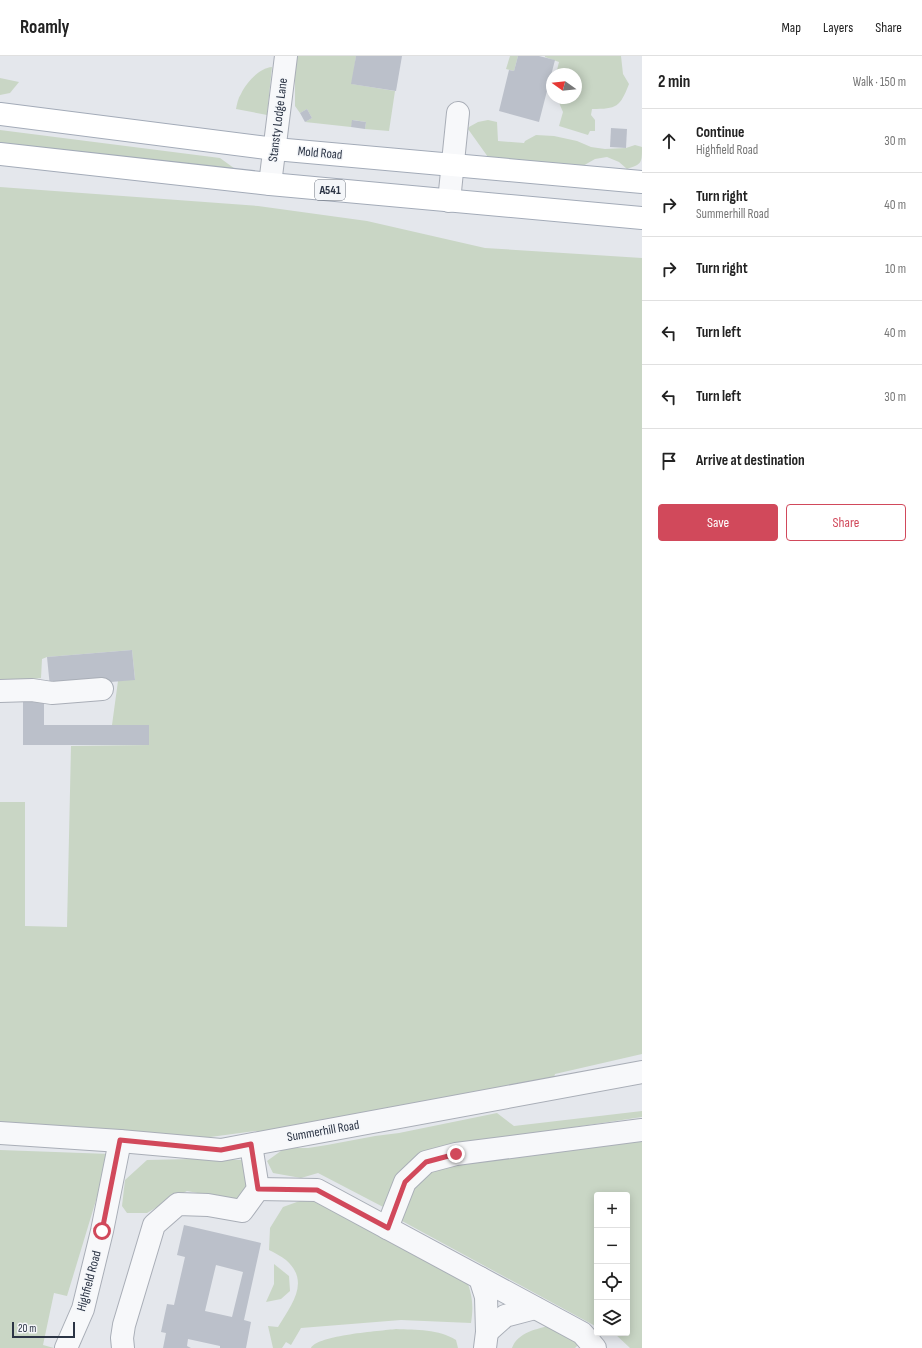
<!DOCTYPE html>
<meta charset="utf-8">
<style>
:root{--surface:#fff;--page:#f6f6f6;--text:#222;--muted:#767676;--line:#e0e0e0;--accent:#d1495b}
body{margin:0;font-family:"Sofia Sans Condensed",sans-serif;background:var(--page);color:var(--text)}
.controls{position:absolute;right:12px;bottom:12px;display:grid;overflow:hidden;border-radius:4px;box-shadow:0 2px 10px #0003}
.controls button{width:36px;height:36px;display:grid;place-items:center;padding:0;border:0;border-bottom:1px solid var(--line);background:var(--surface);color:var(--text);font:20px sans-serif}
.compass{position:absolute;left:546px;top:12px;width:36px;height:36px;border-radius:50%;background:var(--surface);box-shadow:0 2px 10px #0003;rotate:285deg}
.scale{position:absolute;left:12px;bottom:10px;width:63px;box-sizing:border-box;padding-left:4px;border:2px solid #2b3445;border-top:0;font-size:11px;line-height:14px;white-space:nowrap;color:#2b3445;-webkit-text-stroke:3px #f4f6f9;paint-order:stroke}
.stop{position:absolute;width:12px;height:12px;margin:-9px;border:3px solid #d1495b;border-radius:50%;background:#fff}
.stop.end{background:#d1495b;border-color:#fff;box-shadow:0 1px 4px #0008}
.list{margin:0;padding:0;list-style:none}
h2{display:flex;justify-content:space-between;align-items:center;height:52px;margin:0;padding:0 16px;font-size:17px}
h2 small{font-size:13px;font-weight:400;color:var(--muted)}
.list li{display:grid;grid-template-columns:26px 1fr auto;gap:12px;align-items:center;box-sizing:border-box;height:64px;padding:0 16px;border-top:1px solid var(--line)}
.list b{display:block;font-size:15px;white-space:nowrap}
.list p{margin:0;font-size:13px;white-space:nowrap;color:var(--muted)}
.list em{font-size:13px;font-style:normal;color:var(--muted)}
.actions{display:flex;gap:8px;padding:12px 16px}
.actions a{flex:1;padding:9px 0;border:1px solid var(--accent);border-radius:4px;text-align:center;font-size:14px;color:var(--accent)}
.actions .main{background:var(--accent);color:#fff}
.icon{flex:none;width:22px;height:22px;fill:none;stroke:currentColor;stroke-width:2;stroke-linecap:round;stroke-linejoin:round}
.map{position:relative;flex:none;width:642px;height:1292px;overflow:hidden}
header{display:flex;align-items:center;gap:24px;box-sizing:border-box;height:56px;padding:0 20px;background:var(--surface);border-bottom:1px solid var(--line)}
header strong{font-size:19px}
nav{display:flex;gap:22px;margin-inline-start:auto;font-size:14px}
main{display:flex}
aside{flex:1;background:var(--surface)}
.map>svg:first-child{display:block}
.green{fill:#c9d6c5}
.building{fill:#bbc0ca;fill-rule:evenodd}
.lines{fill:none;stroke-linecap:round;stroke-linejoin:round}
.minor-casing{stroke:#a9aeb7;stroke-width:24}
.major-casing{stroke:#a3abb8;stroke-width:24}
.minor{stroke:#f7f8fa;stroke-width:22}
.major{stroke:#fff;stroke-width:22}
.route{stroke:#d1495b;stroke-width:5}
.labels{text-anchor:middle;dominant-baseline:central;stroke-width:3;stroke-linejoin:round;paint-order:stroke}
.shield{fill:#f4f6f9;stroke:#676e7b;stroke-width:1}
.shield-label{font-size:12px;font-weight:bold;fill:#2b3445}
.street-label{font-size:13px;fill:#2b3445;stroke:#f4f6f9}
</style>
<header>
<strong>Roamly</strong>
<nav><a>Map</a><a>Layers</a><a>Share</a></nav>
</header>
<main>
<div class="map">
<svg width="642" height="1292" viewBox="0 0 642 1292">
<rect width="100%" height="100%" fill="#e4e7ec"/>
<g class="green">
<polygon points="297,0 356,0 352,28 395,35 389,75 365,73 366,66 353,64 351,71 305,66 312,62 307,53 300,57 295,50 295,8"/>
<polygon points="510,0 518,0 514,15 506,13"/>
<path d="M 545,0 L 621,0 L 623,18 L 629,28 C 620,51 617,53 592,53 L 591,59 L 595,64 L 595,75 L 590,75 L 588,79 L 559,70 L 563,56 L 557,42 L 576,42 L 576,18 L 556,18 L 559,6 L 545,1 Z"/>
<path d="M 272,11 L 267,59 L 236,53 C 237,48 238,42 241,38 C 246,27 259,12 272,11 Z"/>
<polygon points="0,22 19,26 10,37 0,39"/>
<path d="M 488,64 L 497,66 L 498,85 L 524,87 L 525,85 L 536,79 L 554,80 L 577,85 L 591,91 L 605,93 L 626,92 L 635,89 L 642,91 C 642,107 642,108 627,113 L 619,106 L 607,101 L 595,103 L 581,111 L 494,105 L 488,101 L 468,73 L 469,71 L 478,66 Z"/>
<polygon points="0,74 220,102 242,118 0,90"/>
<polygon points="0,131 258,150 367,165 485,192 642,202 642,998 555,1018 549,1040 308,1087 255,1075 188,1084 0,1072 0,746 25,746 25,870 67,871 71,690 149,689 149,669 112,669 118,625 135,623 132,594 47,601 42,603 41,622 0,627"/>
<polygon points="642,1055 642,1061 455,1089 387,1153 318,1117 301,1122 273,1117 267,1105 285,1092 308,1092 327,1089 375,1080 399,1077 497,1057 514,1070"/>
<polygon points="642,1081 642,1292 630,1292 614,1277 627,1277 627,1139 597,1139 597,1271 402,1165 406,1145 416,1126 430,1111"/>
<polygon points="0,1094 110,1098 67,1240 54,1237 43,1289 54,1292 0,1292"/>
<polygon points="192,1103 242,1104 247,1132 238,1150 219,1141 187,1135 167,1145 147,1157 127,1157 122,1150 125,1124 147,1104"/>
<path d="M 308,1142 L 335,1152 L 465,1220 C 472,1237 474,1249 471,1267 L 401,1264 L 301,1272 L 291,1289 L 286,1286 L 282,1292 L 273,1292 L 268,1270 L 278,1271 C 291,1249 311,1226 286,1204 C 281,1200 275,1197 269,1194 L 270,1172 L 283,1151 Z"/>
<polygon points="274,1208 289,1220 290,1235 281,1243 266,1246 274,1228"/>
<path d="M 552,1269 L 581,1286 L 575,1292 L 512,1292 C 518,1276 537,1273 552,1269 Z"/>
<path d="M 396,1273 C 416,1274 439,1273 456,1284 L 458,1292 L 311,1292 C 318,1279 380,1275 396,1273 Z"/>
</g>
<g class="building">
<polygon points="356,0 402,0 396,35 351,28"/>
<polygon points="518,0 539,0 555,4 539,66 499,55 509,14 514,15"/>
<polygon points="307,53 312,62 305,66 300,57"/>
<polygon points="352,64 366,66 365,73 351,71"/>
<polygon points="611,72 627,73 626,92 610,91"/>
<polygon points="132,594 135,624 50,631 47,601"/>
<polygon points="23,642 44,642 44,669 149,669 149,689 23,689"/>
<path d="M 184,1169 L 261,1187 L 244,1264 L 251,1266 L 246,1292 L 220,1292 L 220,1290 L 188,1283 L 187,1290 L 191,1292 L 163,1292 L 166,1277 L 161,1276 L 167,1248 L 174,1249 L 185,1201 L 177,1199 ZM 216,1209 L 243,1216 L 232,1261 L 205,1255 Z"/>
</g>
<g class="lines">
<g class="minor-casing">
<g id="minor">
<polyline points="270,128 286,0"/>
<polyline points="449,145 458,57"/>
<polyline points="0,635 32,634 52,637 102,633"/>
<polyline points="0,1077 120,1085 221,1094 642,1016"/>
<polyline points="258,1133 317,1134 582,1277 595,1292"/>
<polyline points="387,1172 405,1126 426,1106 456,1098 642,1074"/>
<polyline points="480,1222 486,1241 487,1276 485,1292"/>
<polyline points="487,1276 505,1260 535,1252"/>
<polyline points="66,1292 83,1253 102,1175 120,1085"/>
<polyline points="123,1292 122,1282 124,1269 154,1169 178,1148 208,1149 242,1155 258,1133 251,1089"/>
</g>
</g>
<g class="major-casing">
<g id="major">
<polyline points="0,58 275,93 642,126"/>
<polyline points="0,98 270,128 642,162"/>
</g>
</g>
<use href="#minor" class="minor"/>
<use href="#major" class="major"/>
</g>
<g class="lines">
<polyline class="route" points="102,1175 120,1084 221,1094 251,1088 258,1133 317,1134 388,1172 405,1126 426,1106 456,1098"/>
</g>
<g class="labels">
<rect class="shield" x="315" y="124" width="30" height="20" rx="3"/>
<g class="shield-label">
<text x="330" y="134">A541</text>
</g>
<g class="street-label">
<text transform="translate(278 64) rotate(-83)">Stansty Lodge Lane</text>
<text transform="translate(320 97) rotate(5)">Mold Road</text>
<text transform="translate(323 1075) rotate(-10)">Summerhill Road</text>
<text transform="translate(89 1225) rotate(-75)">Highfield Road</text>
</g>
</g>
</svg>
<div class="controls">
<button>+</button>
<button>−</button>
<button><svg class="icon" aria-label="locate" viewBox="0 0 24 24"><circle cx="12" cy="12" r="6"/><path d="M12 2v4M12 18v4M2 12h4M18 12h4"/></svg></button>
<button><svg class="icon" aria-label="layers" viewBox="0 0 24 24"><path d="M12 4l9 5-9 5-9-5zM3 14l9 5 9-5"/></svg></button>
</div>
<svg class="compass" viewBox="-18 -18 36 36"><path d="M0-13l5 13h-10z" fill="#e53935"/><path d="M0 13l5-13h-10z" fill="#767676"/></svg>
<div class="scale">20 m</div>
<div class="stop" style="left:102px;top:1175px"></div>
<div class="stop end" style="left:456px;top:1098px"></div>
</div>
<aside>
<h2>2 min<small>Walk · 150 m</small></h2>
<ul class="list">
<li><svg class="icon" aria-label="ahead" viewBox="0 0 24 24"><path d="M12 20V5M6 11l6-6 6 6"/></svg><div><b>Continue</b><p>Highfield Road</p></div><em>30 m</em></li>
<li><svg class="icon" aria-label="right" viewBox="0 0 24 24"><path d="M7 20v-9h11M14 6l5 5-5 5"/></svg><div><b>Turn right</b><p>Summerhill Road</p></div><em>40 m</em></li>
<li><svg class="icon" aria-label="right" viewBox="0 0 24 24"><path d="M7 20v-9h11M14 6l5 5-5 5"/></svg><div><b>Turn right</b></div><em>10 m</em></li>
<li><svg class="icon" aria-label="left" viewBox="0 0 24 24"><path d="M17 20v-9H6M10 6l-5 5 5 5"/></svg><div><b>Turn left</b></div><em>40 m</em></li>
<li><svg class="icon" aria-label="left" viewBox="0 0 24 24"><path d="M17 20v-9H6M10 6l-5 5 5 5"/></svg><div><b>Turn left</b></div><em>30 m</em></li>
<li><svg class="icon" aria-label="arrive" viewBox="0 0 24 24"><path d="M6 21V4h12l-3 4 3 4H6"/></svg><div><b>Arrive at destination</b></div></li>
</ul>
<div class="actions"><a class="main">Save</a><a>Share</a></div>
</aside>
</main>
